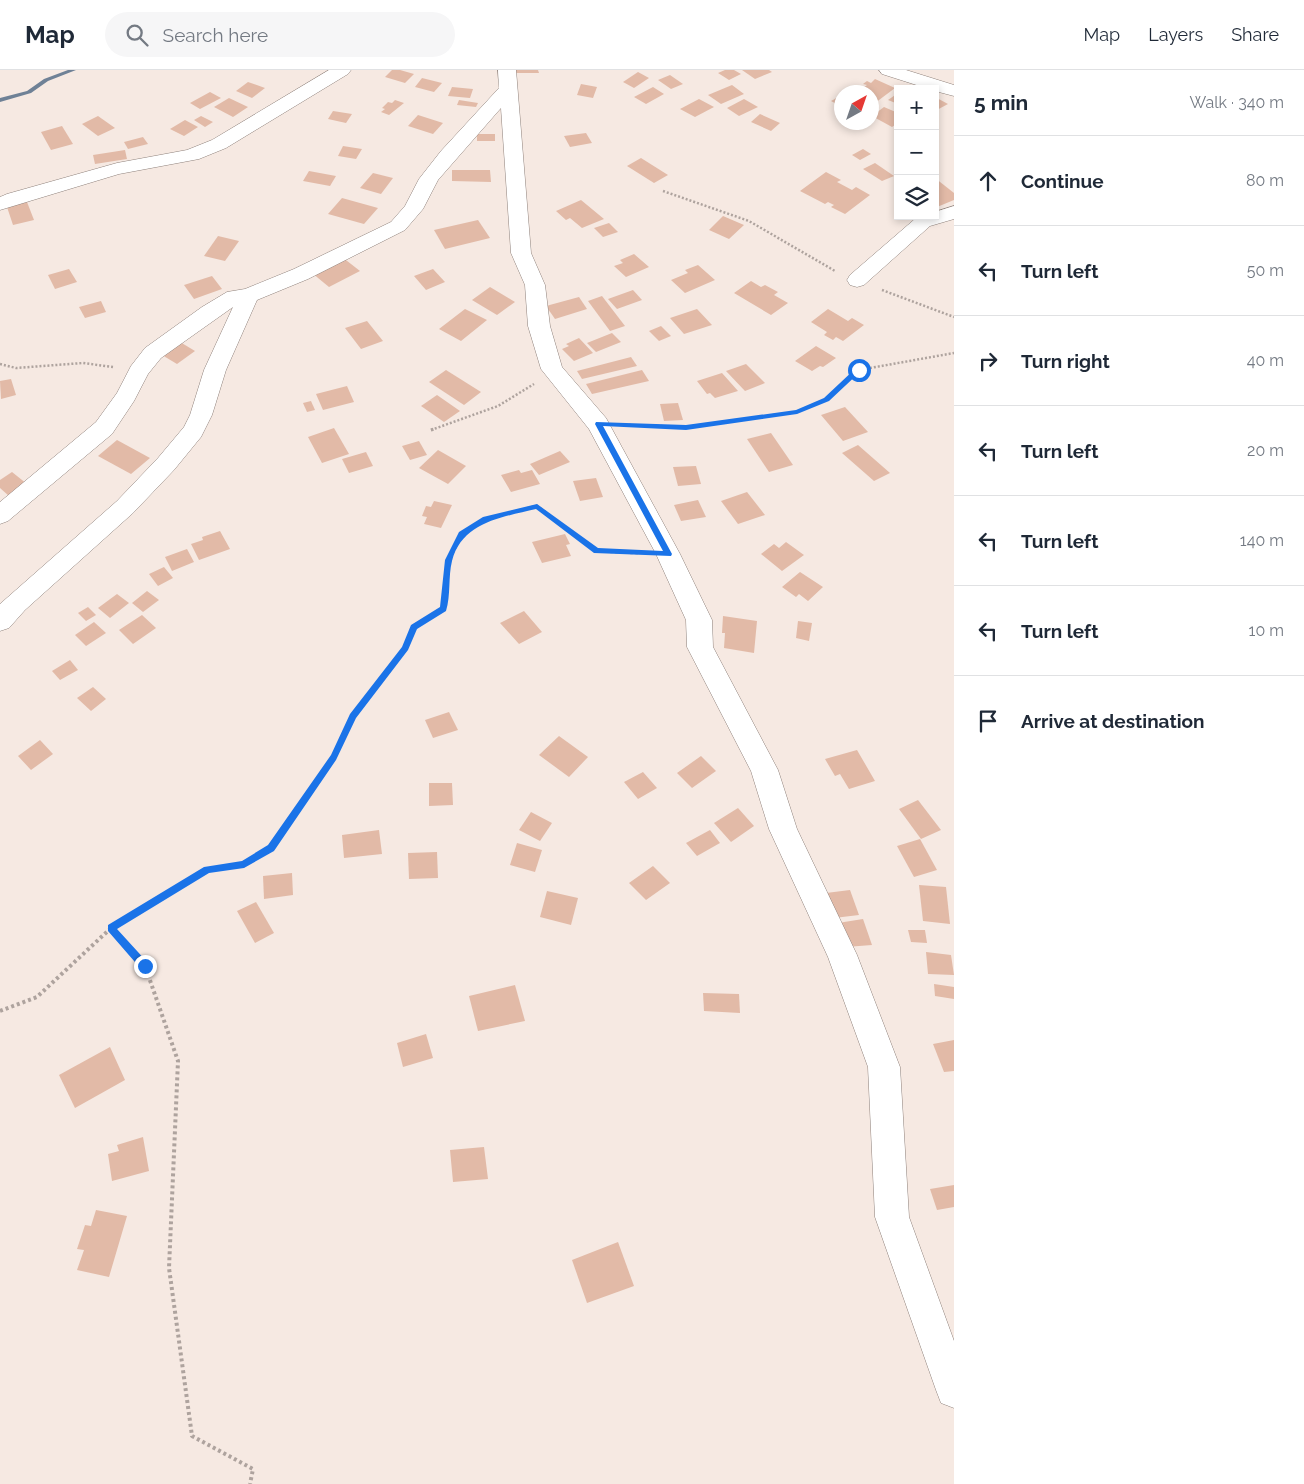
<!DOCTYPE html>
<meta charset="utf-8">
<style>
:root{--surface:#fff;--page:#f6f6f7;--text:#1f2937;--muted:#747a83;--line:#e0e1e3}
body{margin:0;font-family:Raleway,sans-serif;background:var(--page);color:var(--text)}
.controls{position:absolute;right:15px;top:15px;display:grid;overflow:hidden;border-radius:0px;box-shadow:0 2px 8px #0003}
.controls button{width:45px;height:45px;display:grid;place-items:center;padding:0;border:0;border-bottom:1px solid var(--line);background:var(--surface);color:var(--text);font:25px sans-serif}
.compass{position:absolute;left:834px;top:15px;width:45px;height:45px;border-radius:50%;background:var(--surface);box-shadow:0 2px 8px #0003;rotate:40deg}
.stop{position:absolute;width:15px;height:15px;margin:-11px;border:4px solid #1a73e8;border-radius:50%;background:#fff}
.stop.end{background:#1a73e8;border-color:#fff;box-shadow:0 1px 5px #0008}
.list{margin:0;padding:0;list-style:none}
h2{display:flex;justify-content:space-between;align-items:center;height:65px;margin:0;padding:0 20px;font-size:21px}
h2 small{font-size:16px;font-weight:400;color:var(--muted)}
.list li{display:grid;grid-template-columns:32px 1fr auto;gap:15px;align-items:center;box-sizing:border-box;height:90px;padding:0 20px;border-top:1px solid var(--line)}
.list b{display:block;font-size:19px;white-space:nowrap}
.list em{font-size:16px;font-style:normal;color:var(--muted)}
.icon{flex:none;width:28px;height:28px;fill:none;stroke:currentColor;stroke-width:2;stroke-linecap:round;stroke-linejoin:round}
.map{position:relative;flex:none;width:954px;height:1414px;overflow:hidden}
header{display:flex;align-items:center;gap:30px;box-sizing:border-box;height:70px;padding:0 25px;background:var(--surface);border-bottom:1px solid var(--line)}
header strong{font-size:24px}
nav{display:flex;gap:28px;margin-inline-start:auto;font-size:18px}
.search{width:350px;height:45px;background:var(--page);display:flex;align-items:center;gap:12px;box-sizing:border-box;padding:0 18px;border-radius:28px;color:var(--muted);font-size:19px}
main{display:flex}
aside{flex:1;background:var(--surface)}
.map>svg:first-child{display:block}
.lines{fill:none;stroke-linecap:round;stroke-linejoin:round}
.stream{fill:#6f8196;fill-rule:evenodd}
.building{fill:#e2baa7}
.street-casing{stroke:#8e817b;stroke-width:1}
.path-far2{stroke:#aea39e;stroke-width:2.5;stroke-dasharray:2 2;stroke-linecap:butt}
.path-far1{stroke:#aea39e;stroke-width:3;stroke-dasharray:2.5 2.5;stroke-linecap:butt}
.path{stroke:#aea39e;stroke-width:4;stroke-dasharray:3 3;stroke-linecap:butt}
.street{fill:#fff;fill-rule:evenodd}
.route{fill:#1a73e8}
</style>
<header>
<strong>Map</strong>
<div class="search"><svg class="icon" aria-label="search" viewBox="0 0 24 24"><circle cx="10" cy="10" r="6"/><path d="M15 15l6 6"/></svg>Search here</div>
<nav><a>Map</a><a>Layers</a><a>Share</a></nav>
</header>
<main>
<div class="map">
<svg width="954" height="1414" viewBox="0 0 954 1414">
<rect width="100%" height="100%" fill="#f6e9e2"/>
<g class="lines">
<polygon class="stream" points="68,0 76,0 48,11 31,23 0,32 0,28 27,21 44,9"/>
</g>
<g class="building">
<polygon points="392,0 400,0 414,4 405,13 385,7"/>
<polygon points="514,0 538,0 539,3 514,3"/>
<polygon points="725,0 734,0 741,4 729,10 718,3"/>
<polygon points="742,0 769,0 772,2 755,9"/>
<polygon points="638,2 649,8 634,18 623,12"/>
<polygon points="670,5 683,14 671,19 658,10"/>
<polygon points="422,8 442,13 434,22 415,17"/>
<polygon points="875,9 895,18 875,33 872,32 872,22 858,22 867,15 863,14 867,11 871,13"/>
<polygon points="248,12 265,18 252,28 236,21"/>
<polygon points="581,14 597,17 593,28 577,25"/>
<polygon points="732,15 744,24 721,34 708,25"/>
<polygon points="452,17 473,19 470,28 448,26"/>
<polygon points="653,17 664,24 646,34 634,27"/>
<polygon points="210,22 221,28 200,39 190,33"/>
<polygon points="898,23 898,34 888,30"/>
<polygon points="842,25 842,37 831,31"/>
<polygon points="935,27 948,34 935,41"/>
<polygon points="229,28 248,37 233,47 214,37"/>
<polygon points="699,29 714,37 695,47 680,39"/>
<polygon points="744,29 758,37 739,46 727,38"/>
<polygon points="395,30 404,33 389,45 381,42 385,39 382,38 388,32 392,33"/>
<polygon points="459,30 478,33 476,37 457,35"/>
<polygon points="884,37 898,43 898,53 892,57 872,46"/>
<polygon points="333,41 352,44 346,53 328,49"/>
<polygon points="760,44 780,53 771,61 751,52"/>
<polygon points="418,45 443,53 433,64 408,56"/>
<polygon points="98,46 115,58 98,66 82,54"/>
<polygon points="201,46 213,52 205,57 194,50"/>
<polygon points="185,50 198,57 184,66 170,59"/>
<polygon points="62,56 73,74 51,80 41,62"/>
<polygon points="586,63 592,73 570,77 564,66"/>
<rect x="477" y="64" width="18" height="7"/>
<polygon points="143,67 148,74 128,79 124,72"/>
<polygon points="343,76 362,79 356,89 338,86"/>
<polygon points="863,79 871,84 860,90 852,85"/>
<polygon points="125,80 127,89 95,94 93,85"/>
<polygon points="641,88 668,105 654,113 627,96"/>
<polygon points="875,93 894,106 882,111 863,99"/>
<polygon points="452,100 490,100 491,112 452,111"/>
<polygon points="309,101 336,106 330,116 303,111"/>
<polygon points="826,102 841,110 837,112 852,120 856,117 870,125 845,144 831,137 834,135 828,132 825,134 800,121"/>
<polygon points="373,103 393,108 381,124 360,118"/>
<polygon points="935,108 954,123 954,130 937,137 935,135"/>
<polygon points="342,128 378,138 364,154 328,144"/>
<polygon points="581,130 604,149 582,158 570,148 566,150 556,141"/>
<polygon points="27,132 34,150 13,155 7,137"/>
<polygon points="723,146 744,155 729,169 709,160"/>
<polygon points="478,150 490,168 445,179 434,160"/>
<polygon points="609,153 618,162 603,167 594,158"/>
<polygon points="218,166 239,171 225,191 204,186"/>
<polygon points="634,184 649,197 626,207 614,196 623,193 620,190"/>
<polygon points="342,187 360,201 329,217 312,203"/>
<polygon points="698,195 715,210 685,223 671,210 688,203 685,200"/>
<polygon points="69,199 77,212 55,219 48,205"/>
<polygon points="433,199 445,212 426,220 414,206"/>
<polygon points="212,206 222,219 194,229 184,215"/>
<polygon points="751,211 761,217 765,215 778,222 774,225 788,233 771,245 734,223"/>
<polygon points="490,217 515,232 497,245 472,230"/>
<polygon points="633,220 642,230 617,239 608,229"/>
<polygon points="602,226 625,256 610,261 588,231"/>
<polygon points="579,227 587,239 555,249 546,236"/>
<polygon points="101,231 106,242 85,248 79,237"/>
<polygon points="465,239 487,250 461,271 439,259"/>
<polygon points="697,239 712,255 684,264 670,248"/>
<polygon points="828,239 848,251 852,248 864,255 843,271 836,267 833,270 824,265 827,262 811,252"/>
<polygon points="367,251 383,271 361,279 345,258"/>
<polygon points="661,256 671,266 659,271 649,261"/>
<polygon points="612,263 621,272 596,282 587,273"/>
<polygon points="579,268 593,283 574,291 562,279 569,276 566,274"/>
<polygon points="180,272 195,281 177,294 162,285"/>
<polygon points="816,276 836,288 823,297 820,296 812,301 795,291"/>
<polygon points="631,287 637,296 582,309 577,301"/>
<polygon points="746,294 765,313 745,321 726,301"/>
<polygon points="446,300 481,322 464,335 429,312"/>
<polygon points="642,300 649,311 592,324 586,314"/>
<polygon points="722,303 738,321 715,328 710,323 707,324 697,311"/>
<polygon points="11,309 16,325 1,329 0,311"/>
<polygon points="347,316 354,332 323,340 316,324"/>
<polygon points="437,325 460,341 444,352 421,336"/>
<polygon points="311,331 315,340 307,342 303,333"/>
<polygon points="678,333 683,350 664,351 660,334"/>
<polygon points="845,337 868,362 843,371 821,345"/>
<polygon points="334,358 349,384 322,393 308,367"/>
<polygon points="771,363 793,395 769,402 747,369"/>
<polygon points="117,370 150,388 131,404 98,386"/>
<polygon points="419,371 427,385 410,390 402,376"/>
<polygon points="858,375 890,403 874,411 842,383"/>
<polygon points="438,380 466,396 448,414 419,398"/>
<polygon points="560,381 570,392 539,405 530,394"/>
<polygon points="366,382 373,396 349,403 342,389"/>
<polygon points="696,396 701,414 678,416 673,397"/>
<polygon points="519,400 521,403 532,400 540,414 511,422 501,405"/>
<polygon points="12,402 27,414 9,426 0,418 0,410"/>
<polygon points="596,408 603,427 580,431 573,411"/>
<polygon points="747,422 765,445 738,454 721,431"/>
<polygon points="698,430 706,447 681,451 674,435"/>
<polygon points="434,431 452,435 441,458 424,454 427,447 422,446 426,436 431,437"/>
<polygon points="220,461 230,479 199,490 191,474 203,470 202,467"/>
<polygon points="565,464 570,474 566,475 571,486 542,493 532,472"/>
<polygon points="786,472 804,485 782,501 761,484 774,474 779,478"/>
<polygon points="187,479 194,492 172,501 165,487"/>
<polygon points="164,497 173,508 158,516 149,504"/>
<polygon points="800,502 823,517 808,531 799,524 796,527 782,517"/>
<polygon points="147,521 159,530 143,542 132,533"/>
<polygon points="117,524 129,533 110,548 98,538"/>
<polygon points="88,537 96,545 86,551 78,543"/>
<polygon points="524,541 542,562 519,574 500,553"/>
<polygon points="142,545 156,558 133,574 119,560"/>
<polygon points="723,546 757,551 754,583 724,578 725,563 722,563"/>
<polygon points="798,551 812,553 809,571 796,568"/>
<polygon points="94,552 106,563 86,576 75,565"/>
<polygon points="70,590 78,600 60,610 52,601"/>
<polygon points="93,617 106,629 91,641 77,628"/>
<polygon points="449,642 458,660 433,668 425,650"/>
<polygon points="559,666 588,687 569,707 539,685"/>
<polygon points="40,670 53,684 31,700 18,686"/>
<polygon points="857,680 875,711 849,719 840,704 835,706 825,689"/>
<polygon points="701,686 716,701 692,718 677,703"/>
<polygon points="643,702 657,718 638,729 624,712"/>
<polygon points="429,713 452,713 453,735 429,736"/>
<polygon points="918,730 941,760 921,769 899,739"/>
<polygon points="738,738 754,756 731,772 714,753"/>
<polygon points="531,742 552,753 540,771 519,760"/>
<polygon points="379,760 382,784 344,788 342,765"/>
<polygon points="710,760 720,773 697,786 686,773"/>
<polygon points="920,769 937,800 914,807 897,776"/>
<polygon points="517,773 542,780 535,802 510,795"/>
<polygon points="437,782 438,808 409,809 408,783"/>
<polygon points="653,796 670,813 646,830 629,813"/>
<polygon points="292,803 293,825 264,829 263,806"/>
<polygon points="919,815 946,817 950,854 923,851"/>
<polygon points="850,820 859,845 834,848 826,823"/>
<polygon points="547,821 578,828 571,855 540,847"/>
<polygon points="256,832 274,863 255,873 237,841"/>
<polygon points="863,849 872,875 846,877 838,853"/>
<polygon points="908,860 925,860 927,873 911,872"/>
<polygon points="926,882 951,885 954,905 928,904"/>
<polygon points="934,914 954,917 954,929 935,926"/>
<polygon points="515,915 525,951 478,961 469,926"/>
<polygon points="703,923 739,924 740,943 704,941"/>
<polygon points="426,964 433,988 403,997 397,973"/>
<polygon points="954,970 954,1001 944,1002 933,974"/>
<polygon points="110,977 125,1010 75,1038 59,1005"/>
<polygon points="143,1067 149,1101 112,1111 108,1084 119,1081 117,1075"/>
<polygon points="484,1077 488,1109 453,1112 450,1080"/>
<polygon points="954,1115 954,1137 937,1140 930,1119"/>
<polygon points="96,1140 127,1146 109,1207 77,1200 84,1180 77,1179 85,1155 91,1156"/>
<polygon points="618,1172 634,1216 587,1233 572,1190"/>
</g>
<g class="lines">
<g class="street-casing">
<g id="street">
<polygon points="329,0 351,0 348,4 226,78 199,89 119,104 0,140 0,127 7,124 117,93 187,80 212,70"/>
<polygon points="498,0 516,0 531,183 545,215 550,256 562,297 606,348 680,484 712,550 713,577 778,700 797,759 857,885 900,997 909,1147 954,1271 954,1338 941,1333 936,1320 875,1147 868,997 828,887 769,759 751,701 687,577 686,550 656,484 589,359 541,299 528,256 525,215 511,183 501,38 438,110 423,139 405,160 308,209 257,230 226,300 212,345 201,367 174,400 133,443 25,540 9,558 0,561 0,534 117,431 158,388 184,357 190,345 204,300 233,237 161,288 148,304 134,331 112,364 8,451 0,454 0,432 96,352 117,323 131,296 145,278 202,237 227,222 245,219 294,199 391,152 405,136 419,109 441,81 499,18"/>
<polygon points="879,0 906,0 954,15 954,26 935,21 935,19 929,19 882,4"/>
<polygon points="954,136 954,149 930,156 864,215 857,217 850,215 847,210 850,205 916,148 935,146 935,142"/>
</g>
</g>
<g class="path-far2">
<polyline points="663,121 749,151 835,201"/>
<polyline points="882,220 954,247"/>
<polyline points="0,294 16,298 83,293 113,297"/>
<polyline points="629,355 686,357 797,342 827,329 859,300 954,283"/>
<polyline points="431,360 498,336 534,314"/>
</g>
<g class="path-far1">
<polyline points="431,360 434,359"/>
<polyline points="169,822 207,799 244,795 271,778 334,687 353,646 405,578 414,557 443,539 449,490 462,464 485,449 537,436 596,481 638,483"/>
</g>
<g class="path">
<polyline points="111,858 145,896 178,991 169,1198 192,1366 253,1399 250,1414"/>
<polyline points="0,941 37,927 111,858 171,821"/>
</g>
<use href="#street" class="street"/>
</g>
<path class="route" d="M 856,298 L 862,300 L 829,331 L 797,344 L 686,360 L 603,356 L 672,484 L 671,486 L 594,483 L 536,439 C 503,447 462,452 452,491 C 448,507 451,525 446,541 L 417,559 L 408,580 L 356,648 L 336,690 L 274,781 L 244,798 L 209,803 L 117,859 L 148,893 L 148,899 L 141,899 L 108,861 L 108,855 L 204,797 L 242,791 L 268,775 L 331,685 L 350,644 L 402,577 L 411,555 L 440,537 L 445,490 L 459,462 L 483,447 L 537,434 L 598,478 L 663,481 L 595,354 L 596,352 L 686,355 L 796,340 L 824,328 Z"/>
</svg>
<div class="controls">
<button>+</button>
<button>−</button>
<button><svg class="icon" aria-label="layers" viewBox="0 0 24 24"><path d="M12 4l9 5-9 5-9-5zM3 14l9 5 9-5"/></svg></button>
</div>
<svg class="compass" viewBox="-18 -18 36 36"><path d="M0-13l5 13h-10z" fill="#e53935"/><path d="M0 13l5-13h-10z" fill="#747a83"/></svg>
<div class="stop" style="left:859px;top:300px"></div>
<div class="stop end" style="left:145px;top:896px"></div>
</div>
<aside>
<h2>5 min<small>Walk · 340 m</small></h2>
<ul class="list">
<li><svg class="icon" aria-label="ahead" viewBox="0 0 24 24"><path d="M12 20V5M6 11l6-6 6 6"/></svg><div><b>Continue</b></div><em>80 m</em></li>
<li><svg class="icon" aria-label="left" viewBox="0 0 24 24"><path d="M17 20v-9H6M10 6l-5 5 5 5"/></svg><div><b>Turn left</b></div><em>50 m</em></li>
<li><svg class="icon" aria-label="right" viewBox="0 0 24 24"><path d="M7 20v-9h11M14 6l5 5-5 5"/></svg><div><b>Turn right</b></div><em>40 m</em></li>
<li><svg class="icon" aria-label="left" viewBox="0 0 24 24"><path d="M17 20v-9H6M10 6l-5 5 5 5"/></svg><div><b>Turn left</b></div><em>20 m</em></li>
<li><svg class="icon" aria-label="left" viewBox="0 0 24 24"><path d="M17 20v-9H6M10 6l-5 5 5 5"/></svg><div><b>Turn left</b></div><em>140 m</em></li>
<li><svg class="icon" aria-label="left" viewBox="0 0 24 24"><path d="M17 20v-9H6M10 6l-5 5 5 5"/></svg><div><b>Turn left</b></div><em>10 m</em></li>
<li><svg class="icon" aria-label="arrive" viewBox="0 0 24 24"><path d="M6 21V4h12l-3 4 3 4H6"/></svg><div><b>Arrive at destination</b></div></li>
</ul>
</aside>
</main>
